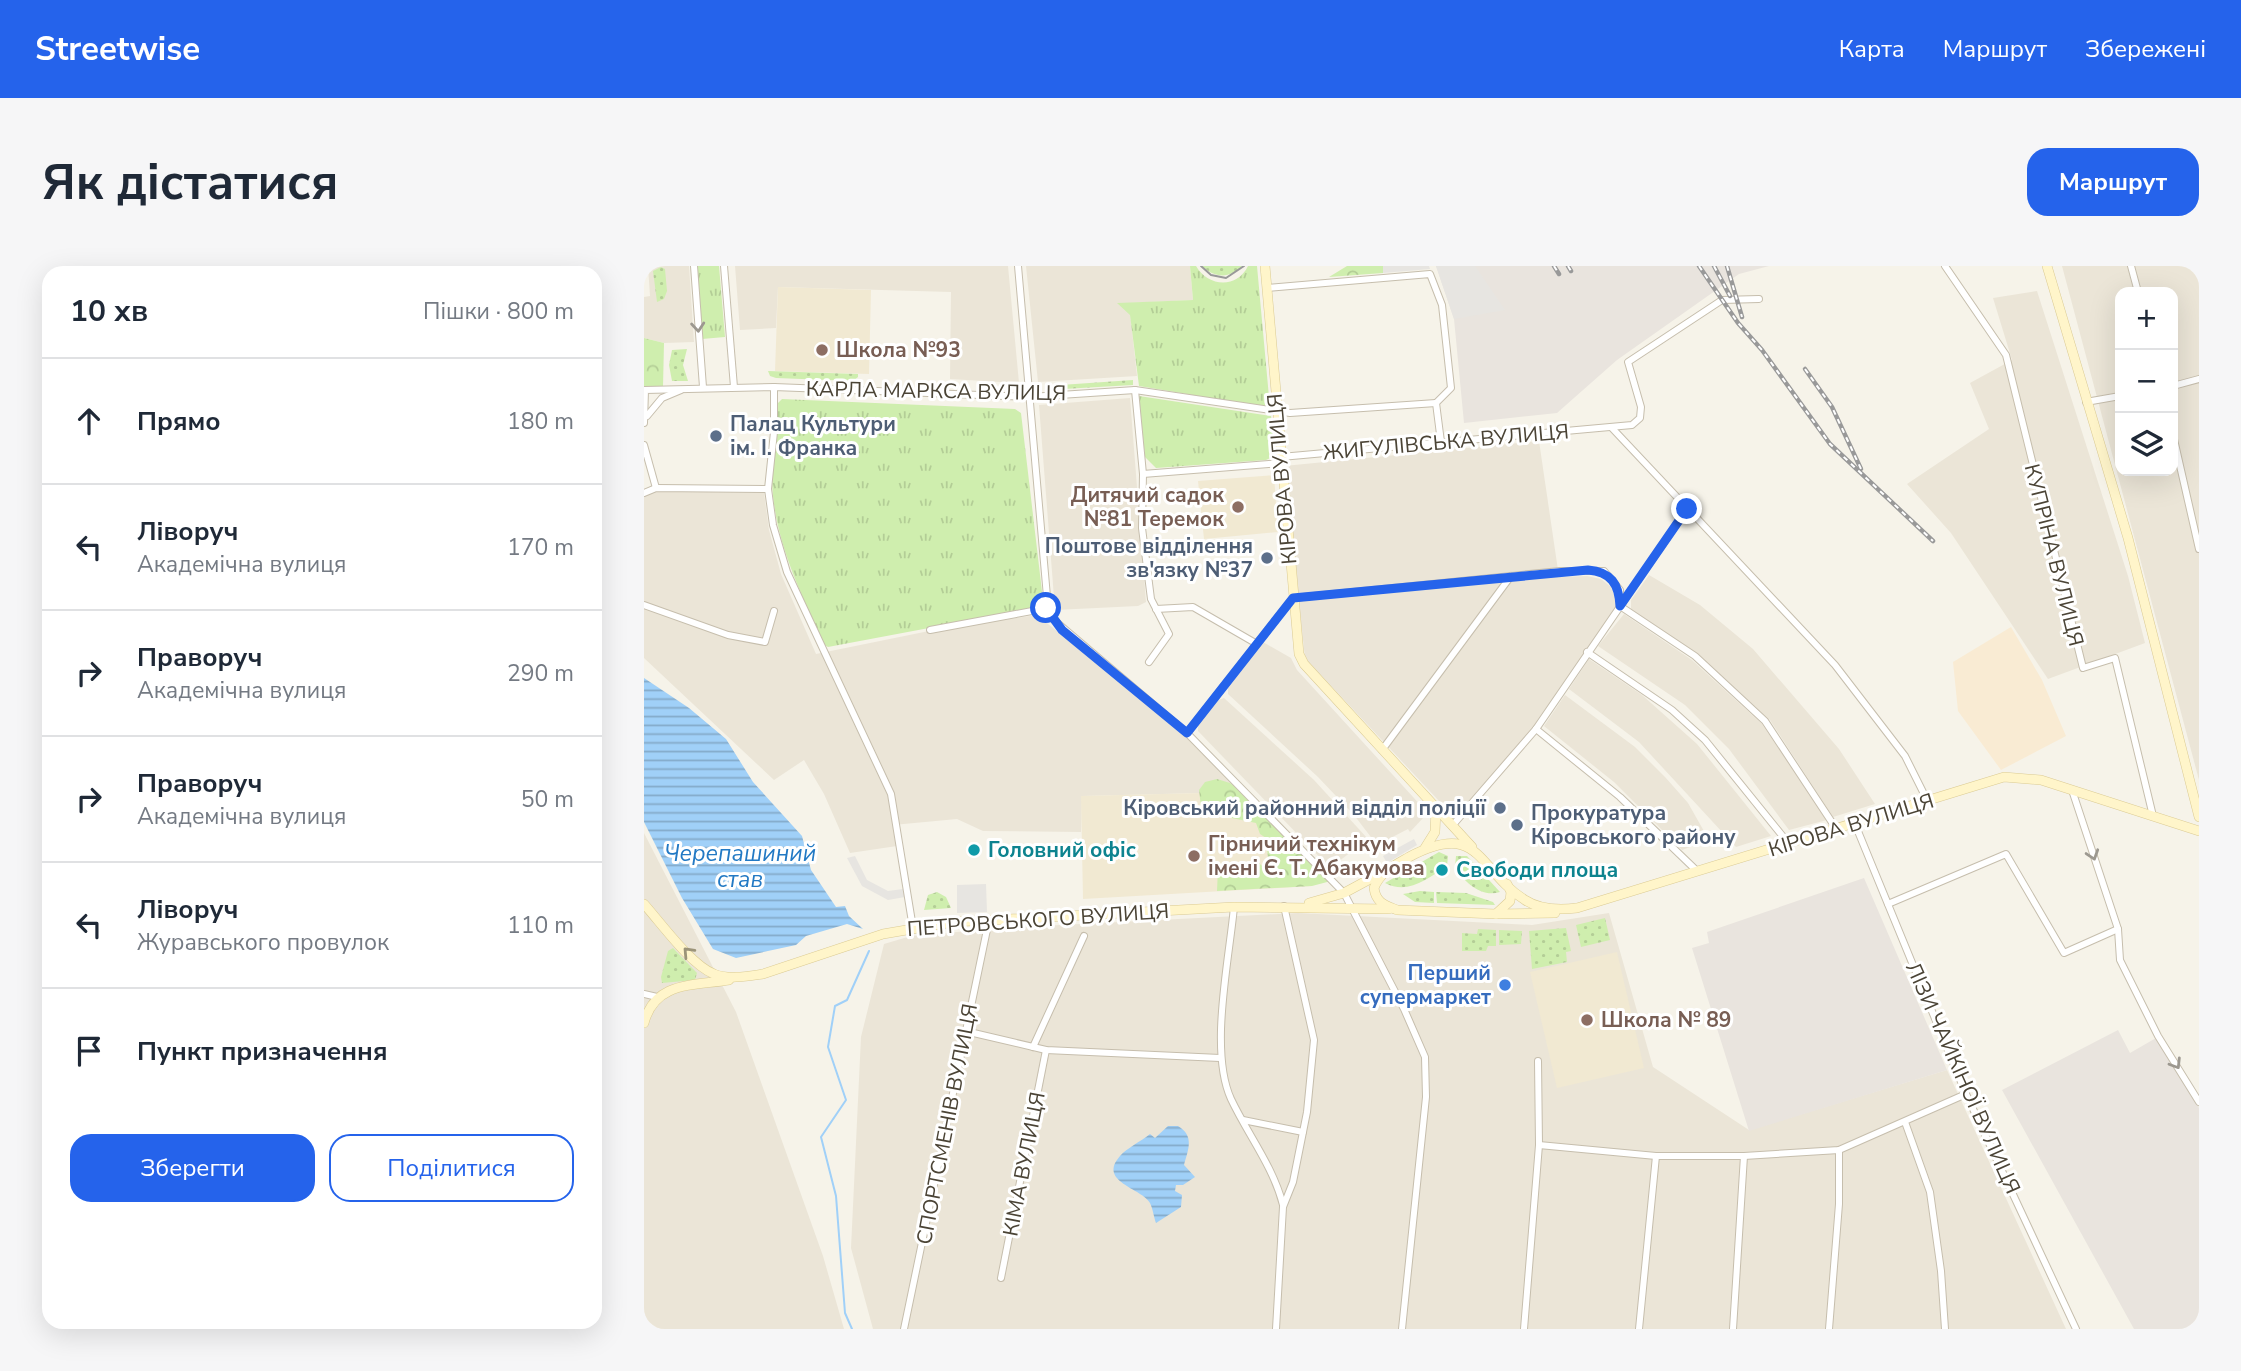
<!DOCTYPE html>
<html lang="uk">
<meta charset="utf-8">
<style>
:root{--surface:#fff;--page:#f6f6f7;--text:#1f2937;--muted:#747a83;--line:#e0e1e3;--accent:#2563eb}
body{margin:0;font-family:"Nunito Sans",sans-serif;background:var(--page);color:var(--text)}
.controls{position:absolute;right:21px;top:21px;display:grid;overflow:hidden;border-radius:14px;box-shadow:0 7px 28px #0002}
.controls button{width:63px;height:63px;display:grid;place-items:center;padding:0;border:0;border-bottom:2px solid var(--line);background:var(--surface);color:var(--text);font:35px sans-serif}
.stop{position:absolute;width:21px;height:21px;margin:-16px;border:5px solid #2563eb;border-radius:50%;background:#fff}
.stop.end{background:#2563eb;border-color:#fff;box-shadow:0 2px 7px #0008}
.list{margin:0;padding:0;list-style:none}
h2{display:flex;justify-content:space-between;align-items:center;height:91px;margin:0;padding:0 28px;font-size:30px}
h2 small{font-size:23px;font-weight:400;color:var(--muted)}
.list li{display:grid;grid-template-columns:46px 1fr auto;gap:21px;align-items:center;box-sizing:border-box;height:126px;padding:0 28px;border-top:2px solid var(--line)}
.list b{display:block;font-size:26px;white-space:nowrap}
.list p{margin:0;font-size:23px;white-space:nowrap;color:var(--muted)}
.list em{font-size:23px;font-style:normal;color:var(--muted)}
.actions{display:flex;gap:14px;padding:21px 28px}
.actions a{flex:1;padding:16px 0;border:2px solid var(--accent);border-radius:21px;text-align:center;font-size:24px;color:var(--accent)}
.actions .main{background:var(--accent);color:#fff}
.icon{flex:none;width:38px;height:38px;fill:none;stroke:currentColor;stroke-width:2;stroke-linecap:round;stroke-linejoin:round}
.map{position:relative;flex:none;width:1555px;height:1063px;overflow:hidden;border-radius:21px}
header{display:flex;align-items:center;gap:42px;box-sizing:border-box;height:98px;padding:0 35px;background:var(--accent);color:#fff}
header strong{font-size:33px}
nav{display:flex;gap:38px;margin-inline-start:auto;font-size:24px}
.intro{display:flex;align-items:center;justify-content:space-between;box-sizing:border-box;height:168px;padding:0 42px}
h1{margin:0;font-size:49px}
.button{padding:18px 32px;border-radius:21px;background:var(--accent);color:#fff;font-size:24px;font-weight:700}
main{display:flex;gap:42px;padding:0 42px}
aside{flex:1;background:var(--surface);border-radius:21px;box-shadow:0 7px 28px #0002}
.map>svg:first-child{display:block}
.residential{fill:#ebe5d7;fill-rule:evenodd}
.commercial{fill:#f9ebd3}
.industrial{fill:#e9e4de}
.education{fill:#f1e9d2}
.grass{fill:url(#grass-dots)}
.forest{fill:url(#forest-crowns)}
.park{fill:url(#park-tufts)}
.parking{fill:#e7e5e1}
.water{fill:url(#water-rules)}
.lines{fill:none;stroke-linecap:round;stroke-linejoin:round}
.stream{stroke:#a0d0f8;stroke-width:2}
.street-casing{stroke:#c6bead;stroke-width:8}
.secondary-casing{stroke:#dbcb94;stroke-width:10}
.street{stroke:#fff;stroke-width:6}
.secondary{stroke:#fff5ca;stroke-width:9}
.tram{stroke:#999;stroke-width:2}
.rail-casing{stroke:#999;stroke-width:4.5}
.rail{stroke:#fff;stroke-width:2;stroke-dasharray:5;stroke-linecap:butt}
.oneway{stroke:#9c9890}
.oneway2{stroke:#9c9479}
.route{stroke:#2563eb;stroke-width:9}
.education-dot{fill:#8d6e63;stroke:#fff;stroke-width:2.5}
.service-dot{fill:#5c6f8a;stroke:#fff;stroke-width:2.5}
.culture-dot{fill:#0f9aa8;stroke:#fff;stroke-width:2.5}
.shop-dot{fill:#3f7fe0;stroke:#fff;stroke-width:2.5}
.labels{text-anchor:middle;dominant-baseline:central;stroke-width:6;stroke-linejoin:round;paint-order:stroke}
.education-label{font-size:21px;font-weight:bold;fill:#785e54;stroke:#fff;text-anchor:start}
.street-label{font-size:21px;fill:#4b4436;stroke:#fff}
.service-label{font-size:21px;font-weight:bold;fill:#4e5e75;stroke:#fff;text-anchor:start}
.culture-label{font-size:21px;font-weight:bold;fill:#0d838f;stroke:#fff;text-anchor:start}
.shop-label{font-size:21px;font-weight:bold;fill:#366cbe;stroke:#fff;text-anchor:end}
.water-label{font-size:23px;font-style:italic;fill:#2279c4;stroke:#fff}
</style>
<header>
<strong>Streetwise</strong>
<nav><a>Карта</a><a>Маршрут</a><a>Збережені</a></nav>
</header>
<div class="intro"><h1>Як дістатися</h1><a class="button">Маршрут</a></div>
<main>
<aside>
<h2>10 хв<small>Пішки · 800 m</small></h2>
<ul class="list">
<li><svg class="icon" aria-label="ahead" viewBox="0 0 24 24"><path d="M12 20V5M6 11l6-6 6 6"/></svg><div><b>Прямо</b></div><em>180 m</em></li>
<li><svg class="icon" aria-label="left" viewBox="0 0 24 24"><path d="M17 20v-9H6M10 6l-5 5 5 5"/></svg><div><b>Ліворуч</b><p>Академічна вулиця</p></div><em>170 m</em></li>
<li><svg class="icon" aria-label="right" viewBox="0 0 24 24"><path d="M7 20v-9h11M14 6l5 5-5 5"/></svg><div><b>Праворуч</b><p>Академічна вулиця</p></div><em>290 m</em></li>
<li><svg class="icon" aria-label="right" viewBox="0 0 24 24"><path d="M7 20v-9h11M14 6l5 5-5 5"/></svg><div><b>Праворуч</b><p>Академічна вулиця</p></div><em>50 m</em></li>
<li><svg class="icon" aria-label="left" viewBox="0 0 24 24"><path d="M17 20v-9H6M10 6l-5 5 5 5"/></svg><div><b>Ліворуч</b><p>Журавського провулок</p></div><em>110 m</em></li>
<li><svg class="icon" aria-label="arrive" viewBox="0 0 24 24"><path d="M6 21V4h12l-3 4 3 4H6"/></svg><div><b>Пункт призначення</b></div></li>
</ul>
<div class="actions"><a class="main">Зберегти</a><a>Поділитися</a></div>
</aside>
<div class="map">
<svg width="1555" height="1063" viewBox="0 0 1555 1063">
<defs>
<pattern id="grass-dots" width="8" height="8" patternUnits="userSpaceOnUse" patternTransform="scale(1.75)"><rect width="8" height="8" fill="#cfeeae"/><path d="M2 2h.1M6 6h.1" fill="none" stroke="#b3cd96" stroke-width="1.8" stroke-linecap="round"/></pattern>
<pattern id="forest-crowns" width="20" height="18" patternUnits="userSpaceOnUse" patternTransform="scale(1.75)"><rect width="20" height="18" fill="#cfeeae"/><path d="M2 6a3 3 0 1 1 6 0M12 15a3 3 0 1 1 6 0" fill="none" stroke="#b3cd96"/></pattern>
<pattern id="park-tufts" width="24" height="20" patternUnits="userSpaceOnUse" patternTransform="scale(1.75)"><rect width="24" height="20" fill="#cfeeae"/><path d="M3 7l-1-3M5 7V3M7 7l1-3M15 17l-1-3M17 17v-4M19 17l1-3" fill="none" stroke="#b3cd96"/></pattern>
<pattern id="water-rules" width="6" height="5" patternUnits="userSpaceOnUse" patternTransform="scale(1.75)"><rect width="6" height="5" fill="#a0d0f8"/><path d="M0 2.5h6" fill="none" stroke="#84aaca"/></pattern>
</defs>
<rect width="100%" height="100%" fill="#f6f3e9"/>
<g class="residential">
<polygon points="4,0 45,0 50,76 20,77 0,72 0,31 6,30"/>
<polygon points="91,0 364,0 375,117 306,113 307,26 134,21 132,62 96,64"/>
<polygon points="382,0 546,0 549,34 485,37 493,110 394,116"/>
<path d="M 1418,0 L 1555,0 L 1555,514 ZM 1476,26 L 1529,26 L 1529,205 L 1476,205 Z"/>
<polygon points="1393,25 1484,310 1501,377 1404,413 1307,267 1263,218 1345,163 1326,117 1368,94 1349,32"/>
<polygon points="486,132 502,336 494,340 411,344 395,139"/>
<polygon points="895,175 915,311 943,310 957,313 967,321 974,339 891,460 811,552 661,392 640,200"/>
<polygon points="11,225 120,227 125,264 137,308 172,388 285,365 393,349 541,469 598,526 438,530 437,566 339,565 313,553 249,559 253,580 206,587 180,528 160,494 130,514 0,392 0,230"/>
<polygon points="1005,309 1056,339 1109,383 1195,483 1231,538 1189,551 1126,454 1054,389 987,343 987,334"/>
<polygon points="980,348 1048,394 1118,458 1183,554 1145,564 1085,483 1041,439 954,380"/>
<polygon points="619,376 647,392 653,404 780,543 780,551 766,566 764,563 733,579 710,549 674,511 584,428 584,422"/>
<polygon points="945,393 998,429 1053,478 1127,570 1092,581 995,476 925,423"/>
<polygon points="921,429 991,481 1021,511 1044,537 1065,574 1038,584 970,516 900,460"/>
<polygon points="580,432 670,514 724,573 686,602 554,465 554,459 574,434"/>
<polygon points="0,567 92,746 179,990 200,1063 0,1063"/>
<polygon points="654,647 888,659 965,647 1009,801 1105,864 1303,804 1422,1063 229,1063 207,982 217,771 240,678 267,670 359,662"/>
</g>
<polygon class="commercial" points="1367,361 1398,414 1422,470 1357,504 1314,445 1309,396"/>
<g class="industrial">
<polygon points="792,0 1125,0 1095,8 973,94 913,147 820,157 810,53"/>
<polygon points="1220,612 1303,804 1105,865 1048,682 1065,677 1063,666"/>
<polygon points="1474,764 1486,787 1512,772 1555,842 1555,1063 1490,1063 1358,824"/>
</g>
<g class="education">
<polygon points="134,21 227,24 225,108 131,105"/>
<polygon points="630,209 634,266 560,273 554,215"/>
<polygon points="598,526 668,620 439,633 437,530"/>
<polygon points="973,686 1000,802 913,822 886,706"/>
</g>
<g class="grass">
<path d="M 558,0 L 598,0 C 586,13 570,12 558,0 Z"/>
<polygon points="17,1 21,3 23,25 20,33 13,36 9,5"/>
<polygon points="43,83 39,99 44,115 28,115 25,99 28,84"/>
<polygon points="124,105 214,108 214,111 209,115 132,112 126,110"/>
<polygon points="489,114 489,119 402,124 402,120"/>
<path d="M 795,586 L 804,590 L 803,600 C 783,613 764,629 741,617 Z"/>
<path d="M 812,590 L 823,590 L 856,626 C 837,632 820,616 811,601 Z"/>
<polygon points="776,625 790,626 790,637 771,636 759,628"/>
<polygon points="293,626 302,631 307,642 280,644 284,629"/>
<polygon points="792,626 822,627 849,636 851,639 793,637"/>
<polygon points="961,652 966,674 937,681 932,659"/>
<polygon points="922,662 927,685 922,686 923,696 888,703 885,665"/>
<polygon points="834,663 852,664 852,680 844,680 842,685 818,685 818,667 833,668"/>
<polygon points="855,664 878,665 877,678 855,679"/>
<polygon points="29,682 53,707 51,714 18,717 17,711 24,685"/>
</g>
<g class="forest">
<polygon points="703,0 739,0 739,7 685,11"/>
<polygon points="0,72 20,77 19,121 0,120"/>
<polygon points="573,513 586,517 598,526 687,615 668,620 573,625 574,602 599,599 611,593 619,601 624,592 622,572 616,568 612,557 578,550 576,545 564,545 557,541 555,524 561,516"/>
</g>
<g class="park">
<polygon points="53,0 75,0 81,71 58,73"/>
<path d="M 546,0 L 552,0 C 564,21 593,23 604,0 L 613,0 L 626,142 L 495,120 L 486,49 L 473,37 L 549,34 Z"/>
<polygon points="495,130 627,150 631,190 622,194 512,202 501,191"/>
<path d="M 138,133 L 371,143 L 377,147 L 399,334 L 391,342 L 184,381 L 179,378 C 156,324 129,272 128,213 C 127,188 135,163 134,137 Z"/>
</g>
<g class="parking">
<polygon points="739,0 785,0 786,3 739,7"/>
<polygon points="792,0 831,0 861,44 810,53"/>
<polygon points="770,573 773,579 743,597 739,590"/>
<polygon points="211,590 223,614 244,625 259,623 261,631 244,634 218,620 203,592"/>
<polygon points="342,618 343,646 313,647 313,619"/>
</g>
<g class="water">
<polygon points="0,412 45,442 82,473 109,516 158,570 167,604 192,641 201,640 205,650 219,663 203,658 162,670 152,679 92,692 69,683 38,632 0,556"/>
<path d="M 534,860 C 551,870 544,884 540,899 L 551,911 L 539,919 L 532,919 L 531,925 L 538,929 L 537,941 L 512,957 C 510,952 509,943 506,937 C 498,922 453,916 476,890 C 483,882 496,876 506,868 L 511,872 L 524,860 Z"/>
</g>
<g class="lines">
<polyline class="stream" points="208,1063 201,1047 192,930 177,871 202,834 184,781 191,740 203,734 225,685"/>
<g class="street-casing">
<g id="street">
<polyline points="50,0 59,121"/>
<polyline points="80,0 90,121"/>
<polyline points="374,0 404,342 410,354 543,467 700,627 760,743 781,791 782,831 758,1063"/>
<polyline points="1301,0 1362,89 1439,402 1471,392 1509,550"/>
<polyline points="1487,0 1494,26"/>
<polyline points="1554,0 1555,4"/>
<polyline points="623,22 786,8 798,39 807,122 792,137 797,176"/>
<polyline points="1529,120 1555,113"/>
<polyline points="130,121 130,166 124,223 129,259 143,306 247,528 269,662"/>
<polyline points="491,124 499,208 498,262 507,333 525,368 505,396"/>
<polyline points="1442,136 1476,130"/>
<polyline points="3,150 18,132 37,124"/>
<polyline points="0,157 1,124 130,121 386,131 491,124 646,147 792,137"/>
<polyline points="968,162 1191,399 1261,490 1284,536"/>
<polyline points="1529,169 1555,283"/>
<polyline points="0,179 12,222"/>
<polyline points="637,191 988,159 996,152 997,141 984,96 1078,34 1115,33"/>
<polyline points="499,208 637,197"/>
<polyline points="0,227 12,222 124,223"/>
<polyline points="0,339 84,369 121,376 130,345"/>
<polyline points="512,343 549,341 613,378"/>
<polyline points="286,364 404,342"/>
<polyline points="943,386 1028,444 1061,474 1145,578"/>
<polyline points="892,463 976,531 1053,605"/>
<polyline points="543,467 649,332 916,305 960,305 976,324 976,340 1051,390 1121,455 1193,564"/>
<polyline points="738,484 867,310"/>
<polyline points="1428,524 1474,663 1476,694 1514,770 1555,836"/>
<polyline points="1211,558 1322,828 1432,1063"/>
<polyline points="808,560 892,463 1043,243"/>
<polyline points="1244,638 1362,588 1420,687 1474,663"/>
<path d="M 590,641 C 585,695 565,785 587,833 C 604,869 629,900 639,939"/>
<polyline points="0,728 13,731"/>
<polyline points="321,765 402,784 576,792"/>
<polyline points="389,781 440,670"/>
<polyline points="599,854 659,866"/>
<polyline points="1261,856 1286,926 1297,1005 1301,1063"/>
<polyline points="895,879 1012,890 1100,890 1195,884 1322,828"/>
<polyline points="357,1012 402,784"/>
<polyline points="260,1063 345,654"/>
<polyline points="632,1063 639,941 649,916 663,846 670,774 640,640"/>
<polyline points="880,1063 895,879 894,795"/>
<polyline points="995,1063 1012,890"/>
<polyline points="1089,1063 1100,890"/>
<polyline points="1185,1063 1195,938 1195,884"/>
</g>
</g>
<g class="secondary-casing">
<g id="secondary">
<polyline points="621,0 655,388 660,398 828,581"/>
<polyline points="1403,0 1484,272 1555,551"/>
<polyline points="781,582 791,566 792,543"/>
<path d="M 863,618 L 867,626 L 866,635 L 852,648 L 753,644 C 741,639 732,637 730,622 C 736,606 751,599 765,591 C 837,553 833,604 881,634 C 896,644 916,644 933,642 L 1360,511 L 1397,514 L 1555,565"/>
<polyline points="665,637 700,627 739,606"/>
<path d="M 0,638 C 17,657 47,699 70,708 C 84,714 105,710 119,708 L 239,668 L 309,656 L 590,641 L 745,643"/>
<polyline points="852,648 911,647"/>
<path d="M 0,757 C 11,715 49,720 85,714"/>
</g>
</g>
<use href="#street" class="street"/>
<use href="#secondary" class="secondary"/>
<polyline class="tram" points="557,0 567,9 582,12 600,0"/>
<g class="rail-casing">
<g id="rail">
<polyline points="910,0 915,8"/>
<polyline points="924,0 927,5"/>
<polyline points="1055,0 1094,57 1118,84 1186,178 1289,275"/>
<polyline points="1070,0 1086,30"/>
<polyline points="1083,0 1098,51"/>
<polyline points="1161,103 1188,141 1217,203"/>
</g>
</g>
<use href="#rail" class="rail"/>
</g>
<defs><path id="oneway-chevron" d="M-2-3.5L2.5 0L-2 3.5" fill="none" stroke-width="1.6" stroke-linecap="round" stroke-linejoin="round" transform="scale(1.75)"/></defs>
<g class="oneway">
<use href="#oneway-chevron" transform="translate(54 61) rotate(85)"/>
<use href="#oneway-chevron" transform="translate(1449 589) rotate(72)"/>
<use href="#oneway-chevron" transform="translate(1532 798) rotate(58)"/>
</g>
<use class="oneway2" href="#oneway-chevron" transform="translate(44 686) rotate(-133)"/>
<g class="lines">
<path class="route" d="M 402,342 L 418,364 L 543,467 L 649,332 L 944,304 C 967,306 975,318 976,340 L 1043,243"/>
</g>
<g class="education-dot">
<circle cx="178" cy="84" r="7"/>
<circle cx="594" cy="241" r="7"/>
<circle cx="550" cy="590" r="7"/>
<circle cx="943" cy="754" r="7"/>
</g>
<g class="service-dot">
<circle cx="72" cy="170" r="7"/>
<circle cx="623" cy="292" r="7"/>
<circle cx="856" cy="542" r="7"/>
<circle cx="873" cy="559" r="7"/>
</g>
<g class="culture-dot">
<circle cx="330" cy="584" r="7"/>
<circle cx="798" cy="604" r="7"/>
</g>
<circle class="shop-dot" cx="861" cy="719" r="7"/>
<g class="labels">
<g class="education-label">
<text x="192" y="84">Школа №93</text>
<text x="580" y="229" text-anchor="end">Дитячий садок<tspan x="580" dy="24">№81 Теремок</tspan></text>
<text x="564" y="578">Гірничий технікум<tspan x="564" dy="24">імені Є. Т. Абакумова</tspan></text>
<text x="957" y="754">Школа № 89</text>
</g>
<g class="street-label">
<text transform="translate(292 125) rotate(1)">КАРЛА МАРКСА ВУЛИЦЯ</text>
<text transform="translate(802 176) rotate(-5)">ЖИГУЛІВСЬКА ВУЛИЦЯ</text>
<text transform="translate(638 213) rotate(-95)">КІРОВА ВУЛИЦЯ</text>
<text transform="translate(1410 289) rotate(76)">КУПРІНА ВУЛИЦЯ</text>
<text transform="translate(1207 559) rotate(-17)">КІРОВА ВУЛИЦЯ</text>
<text transform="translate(394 654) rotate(-4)">ПЕТРОВСЬКОГО ВУЛИЦЯ</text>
<text transform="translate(1319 812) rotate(66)">ЛІЗИ ЧАЙКІНОЇ ВУЛИЦЯ</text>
<text transform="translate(303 858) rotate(-79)">СПОРТСМЕНІВ ВУЛИЦЯ</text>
<text transform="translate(380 898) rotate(-79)">КІМА ВУЛИЦЯ</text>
</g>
<g class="service-label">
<text x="86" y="158">Палац Культури<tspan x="86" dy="24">ім. І. Франка</tspan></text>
<text x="609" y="280" text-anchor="end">Поштове відділення<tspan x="609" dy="24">зв'язку №37</tspan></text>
<text x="842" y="542" text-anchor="end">Кіровський районний відділ поліції</text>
<text x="887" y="547">Прокуратура<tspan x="887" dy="24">Кіровського району</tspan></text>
</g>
<g class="culture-label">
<text x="344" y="584">Головний офіс</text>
<text x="812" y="604">Свободи площа</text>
</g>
<g class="shop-label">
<text x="847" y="707">Перший<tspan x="847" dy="24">супермаркет</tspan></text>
</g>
<g class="water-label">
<text x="96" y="587">Черепашиний<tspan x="96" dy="26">став</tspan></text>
</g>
</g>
</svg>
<div class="controls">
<button>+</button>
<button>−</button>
<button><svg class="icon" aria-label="layers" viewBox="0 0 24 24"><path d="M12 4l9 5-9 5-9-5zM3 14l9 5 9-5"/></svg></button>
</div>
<div class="stop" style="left:402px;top:342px"></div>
<div class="stop end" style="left:1043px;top:243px"></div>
</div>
</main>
